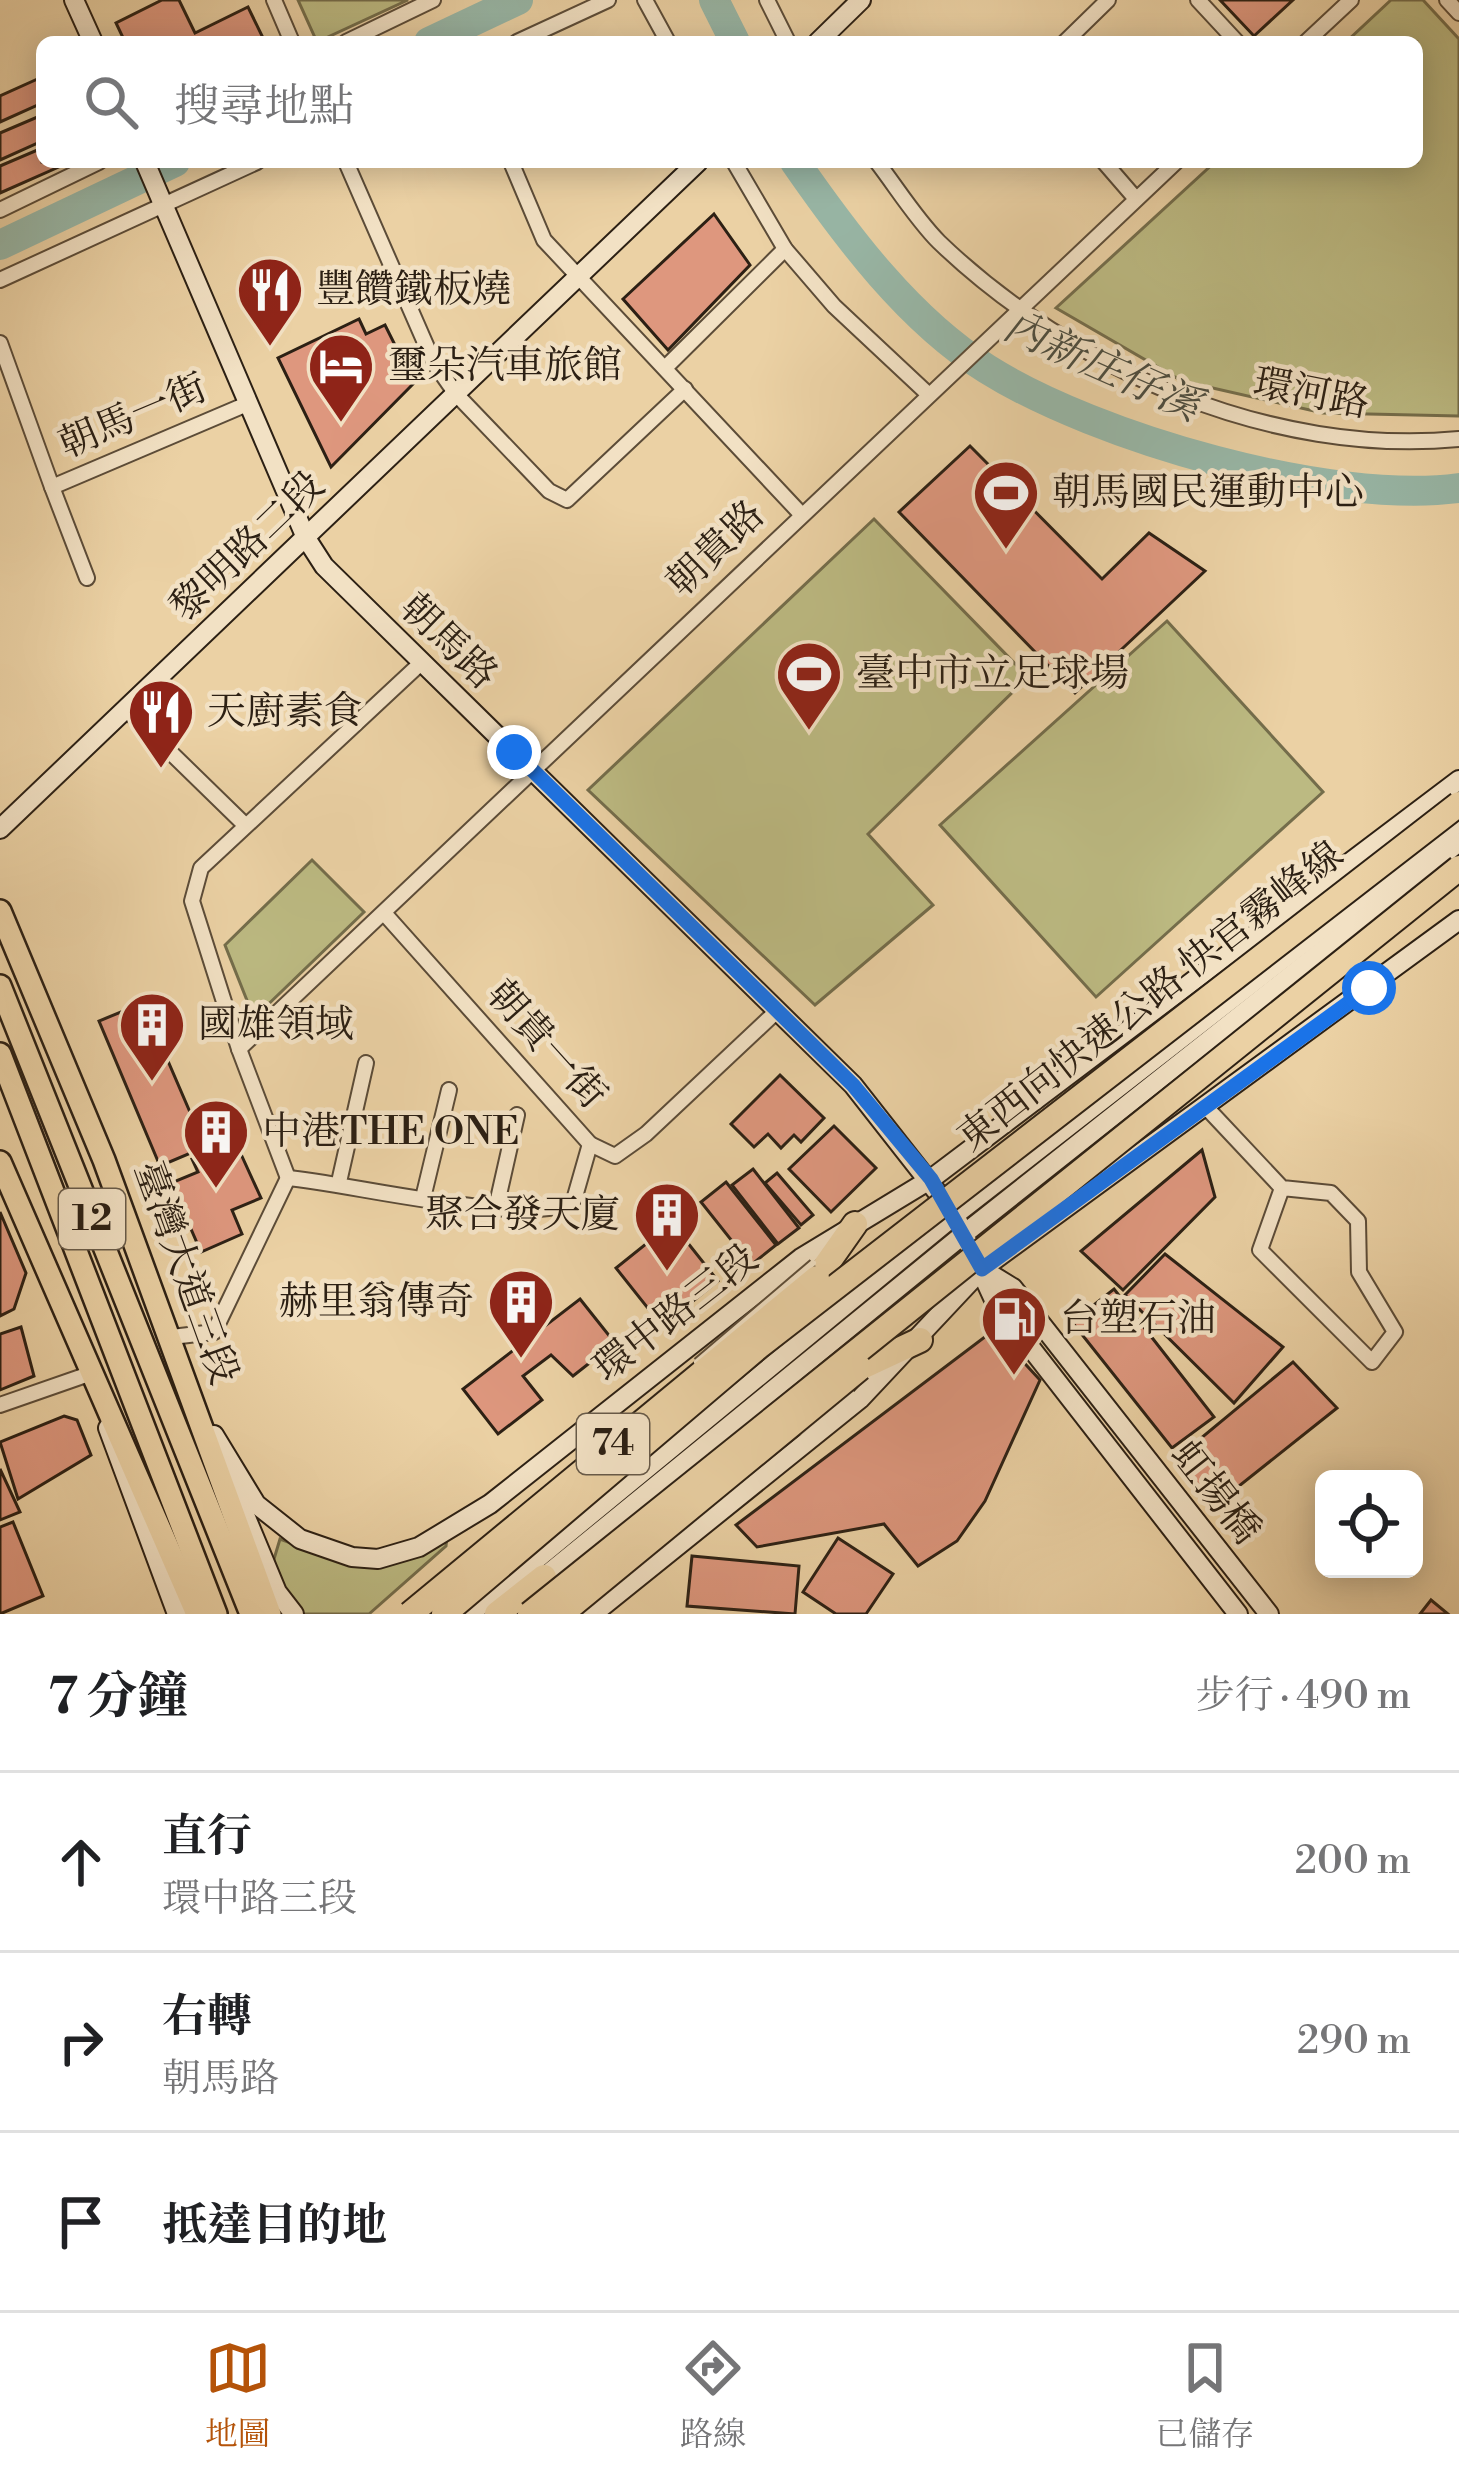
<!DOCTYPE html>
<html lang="zh-TW">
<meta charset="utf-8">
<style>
:root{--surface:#fff;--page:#f6f6f6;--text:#202124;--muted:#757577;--line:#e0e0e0;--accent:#b45309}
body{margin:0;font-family:"Libre Bodoni","Noto Serif TC",serif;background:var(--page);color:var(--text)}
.controls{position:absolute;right:36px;bottom:36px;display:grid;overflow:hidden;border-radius:18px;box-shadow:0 6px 30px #0003}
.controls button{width:108px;height:108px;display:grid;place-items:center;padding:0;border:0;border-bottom:3px solid var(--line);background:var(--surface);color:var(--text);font:60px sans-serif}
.stop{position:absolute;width:36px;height:36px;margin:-27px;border:9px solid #1a73e8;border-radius:50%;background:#fff}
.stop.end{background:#1a73e8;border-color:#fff;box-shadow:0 3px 12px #0008}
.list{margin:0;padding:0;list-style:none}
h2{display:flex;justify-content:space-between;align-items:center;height:156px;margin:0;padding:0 48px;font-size:51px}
h2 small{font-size:39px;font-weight:400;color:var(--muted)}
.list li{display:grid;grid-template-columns:78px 1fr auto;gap:36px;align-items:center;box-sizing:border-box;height:180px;padding:0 48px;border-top:3px solid var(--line)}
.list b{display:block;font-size:45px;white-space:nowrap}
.list p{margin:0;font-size:39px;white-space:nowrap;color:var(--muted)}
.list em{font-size:39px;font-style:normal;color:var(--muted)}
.icon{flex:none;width:66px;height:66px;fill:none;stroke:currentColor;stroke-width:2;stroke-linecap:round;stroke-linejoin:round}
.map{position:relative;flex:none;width:1459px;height:1614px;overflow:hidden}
.search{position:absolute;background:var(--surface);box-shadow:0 6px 30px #0003;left:36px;right:36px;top:36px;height:132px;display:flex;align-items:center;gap:30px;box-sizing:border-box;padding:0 42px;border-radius:18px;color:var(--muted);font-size:45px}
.sheet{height:696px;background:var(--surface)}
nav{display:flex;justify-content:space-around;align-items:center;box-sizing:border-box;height:168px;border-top:3px solid var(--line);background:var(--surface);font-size:33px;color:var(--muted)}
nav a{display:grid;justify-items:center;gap:6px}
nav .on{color:var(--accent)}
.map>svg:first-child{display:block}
.green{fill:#bcba82;stroke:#746d4b;stroke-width:3}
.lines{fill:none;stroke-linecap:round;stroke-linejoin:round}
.river{stroke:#98b7a7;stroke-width:30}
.building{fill:#de977e;stroke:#2c2014;stroke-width:3}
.lane-casing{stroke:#5c4c38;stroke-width:10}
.street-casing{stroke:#5c4c38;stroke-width:18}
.secondary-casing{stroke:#2c2014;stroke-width:22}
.primary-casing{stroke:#2c2014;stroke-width:26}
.highway-casing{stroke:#2c2014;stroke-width:28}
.lane{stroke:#f2e1c4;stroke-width:6}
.street{stroke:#f2e1c4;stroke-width:14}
.secondary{stroke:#f2e1c4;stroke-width:18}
.primary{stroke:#ebd1a4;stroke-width:21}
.highway{stroke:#ebd1a4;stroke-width:24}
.lane-bridge-casing{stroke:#5c4c38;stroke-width:10;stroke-linecap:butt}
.highway-bridge-casing{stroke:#2c2014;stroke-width:28;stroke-linecap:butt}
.lane-bridge{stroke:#f2e1c4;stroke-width:6}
.highway-bridge{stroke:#ebd1a4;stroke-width:24}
.route{stroke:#1a73e8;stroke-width:15}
.labels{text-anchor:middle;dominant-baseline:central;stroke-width:9;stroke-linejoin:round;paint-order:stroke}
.shield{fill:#f2e1c4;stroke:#675a49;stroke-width:3}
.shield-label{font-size:36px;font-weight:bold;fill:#2c2014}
.poi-label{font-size:39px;fill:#2c2014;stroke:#f2e1c4;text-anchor:start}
.street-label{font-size:39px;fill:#2c2014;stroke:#f2e1c4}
.water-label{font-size:42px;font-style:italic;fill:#4c4d40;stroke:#f2e1c4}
</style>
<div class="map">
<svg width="1459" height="1614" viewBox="0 0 1459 1614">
<rect width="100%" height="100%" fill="#ebd1a4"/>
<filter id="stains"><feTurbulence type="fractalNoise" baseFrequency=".00167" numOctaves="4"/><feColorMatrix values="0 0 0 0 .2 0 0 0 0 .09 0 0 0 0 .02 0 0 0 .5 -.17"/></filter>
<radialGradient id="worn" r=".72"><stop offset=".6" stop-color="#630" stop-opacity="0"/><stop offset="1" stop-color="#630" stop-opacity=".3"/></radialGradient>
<g class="green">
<polygon points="298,0 408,0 317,42"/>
<polygon points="1391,0 1423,0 1459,39 1459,416 1323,413 1182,381 1056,308 1215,162 1417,162 1417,42 1346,42"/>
<polygon points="874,519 1028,677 868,834 933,905 815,1005 588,790"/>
<polygon points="1167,621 1323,792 1096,997 940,825"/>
<polygon points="312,860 364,912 254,1018 225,945"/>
<polygon points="447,1537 446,1546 369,1614 302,1614 271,1569 280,1539 342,1562"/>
</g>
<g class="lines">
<g class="river">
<polyline points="714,0 735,42"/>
<polyline points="429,42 518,0"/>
<path d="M 795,162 C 847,237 909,320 987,369 C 1097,438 1330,505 1459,488"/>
<polyline points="0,245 175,162"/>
</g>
</g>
<g class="building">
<polygon points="162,0 179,0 195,33 248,7 265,42 125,42 116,23"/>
<polygon points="1220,0 1293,0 1254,36"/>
<polygon points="42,77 42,103 0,122 0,96"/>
<polygon points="42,115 42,141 0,160 0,133"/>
<polygon points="42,148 42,162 70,162 0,193 0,166"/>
<polygon points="714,214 750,265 668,350 623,299"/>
<polygon points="359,319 366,334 385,325 414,383 331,467 278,358"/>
<polygon points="970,446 1102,579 1149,533 1205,571 1075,693 899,512"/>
<polygon points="143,1003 205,1147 160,1166 99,1021"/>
<polygon points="780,1075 824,1118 801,1142 794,1135 781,1148 768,1134 754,1147 731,1124"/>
<polygon points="834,1126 876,1168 831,1212 789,1169"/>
<polygon points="235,1141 261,1198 232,1210 242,1234 201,1252 171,1183 198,1172 192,1159"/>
<polygon points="1202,1150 1215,1197 1123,1290 1081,1251"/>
<polygon points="753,1169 799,1228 778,1244 732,1185"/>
<polygon points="777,1173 813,1215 801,1225 765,1183"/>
<polygon points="726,1182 776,1245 751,1265 701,1202"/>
<polygon points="0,1212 26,1273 14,1309 0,1316"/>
<polygon points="672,1223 718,1281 662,1326 616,1268"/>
<polygon points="1165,1254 1283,1347 1234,1403 1125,1295"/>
<polygon points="1114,1289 1214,1417 1172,1448 1072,1322"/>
<polygon points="580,1299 615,1343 573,1376 551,1355 523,1376 542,1400 498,1434 463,1389"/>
<polygon points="21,1327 34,1376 0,1390 0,1334"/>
<polygon points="994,1330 1040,1380 985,1501 957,1541 918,1566 884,1524 757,1547 736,1525"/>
<polygon points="1293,1362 1337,1408 1214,1506 1177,1458"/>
<polygon points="64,1416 77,1420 91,1455 18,1499 0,1442"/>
<polygon points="0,1469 20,1512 0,1520"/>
<polygon points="13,1522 43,1596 0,1614 0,1527"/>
<polygon points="838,1538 893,1574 866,1614 836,1614 803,1592"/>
<polygon points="692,1556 799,1566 795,1614 687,1606"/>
<polygon points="1431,1600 1448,1614 1420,1614"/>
</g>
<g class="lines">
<g class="lane-casing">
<g id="lane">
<polyline points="800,1432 852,1394"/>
<polyline points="580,1614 591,1605"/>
</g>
</g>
<g class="street-casing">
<g id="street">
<polyline points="274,0 292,42"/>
<polyline points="645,0 668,42"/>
<polyline points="767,0 788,42"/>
<polyline points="1198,0 1237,42"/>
<polyline points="1447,0 1459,13"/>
<polyline points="346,42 433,0"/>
<polyline points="517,42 608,0"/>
<polyline points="1065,42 1108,0"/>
<polyline points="1306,42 1351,0"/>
<polyline points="346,162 433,361 456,394 549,491 567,500 685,389"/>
<polyline points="511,162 544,240 800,513"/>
<polyline points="734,162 785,249 834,306 928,394"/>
<path d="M 877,162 C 897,188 916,219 939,242 C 1072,370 1273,457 1459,439"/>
<polyline points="1104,162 1136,199"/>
<polyline points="0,210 99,162"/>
<polyline points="0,280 257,162"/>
<polyline points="0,343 52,487 247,404"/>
<polyline points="665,368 785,249"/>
<polyline points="52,487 87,578"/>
<polyline points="126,709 244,824"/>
<polyline points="384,913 590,1144 615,1156 646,1134 778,1010"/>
<polyline points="239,1049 1176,162"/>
<polyline points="1205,1106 1282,1188 1331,1193 1358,1221 1359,1272 1395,1332 1372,1362 1260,1250 1282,1188"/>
<polyline points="288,1178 239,1049 192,901 201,868 421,663"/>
<path d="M 288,1178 C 348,1183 532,1229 574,1200 L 590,1144"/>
<polyline points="339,1182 366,1063"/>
<polyline points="423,1198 449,1090"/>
<polyline points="496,1208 517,1115"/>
<polyline points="172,1337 214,1332 288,1178"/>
<polyline points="0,1405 89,1374"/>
</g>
</g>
<g class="secondary-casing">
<g id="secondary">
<polyline points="74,0 93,42"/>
<polyline points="818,42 861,0"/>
<polyline points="145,162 306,538 324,566 853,1085 955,1215 995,1302 1238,1614"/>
<polyline points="0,829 698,162"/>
<polyline points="982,1269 1013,1288 1269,1614"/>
<polyline points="108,1428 177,1614"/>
<polyline points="214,1435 256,1504 300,1539 352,1557 378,1559 419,1547 490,1504 801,1258 931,1179 1459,780"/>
<polyline points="235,1491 277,1592 294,1614"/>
<polyline points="544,1577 964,1234 1459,842"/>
<polyline points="470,1614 955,1215 1459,822"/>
<polyline points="593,1614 860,1399 982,1269 1459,920"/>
</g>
</g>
<g class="primary-casing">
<g id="primary">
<polyline points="0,911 104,1160 270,1614"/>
<polyline points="0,986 251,1614"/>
<polyline points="0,1054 216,1614"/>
<polyline points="0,1162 197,1614"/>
</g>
</g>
<g class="highway-casing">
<g id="highway">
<polyline points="817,1278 855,1224"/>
<polyline points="860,1368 920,1340"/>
<polyline points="497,1614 544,1577"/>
</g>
</g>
<use href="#lane" class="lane"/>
<use href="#street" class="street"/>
<use href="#secondary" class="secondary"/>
<use href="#primary" class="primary"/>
<use href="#highway" class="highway"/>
<g class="lane-bridge-casing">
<polyline id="lane-bridge" points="697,1362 813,1263"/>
</g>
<g class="highway-bridge-casing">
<g id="highway-bridge">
<polyline points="410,1614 817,1278"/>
<polyline points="444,1614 758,1347 1459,804"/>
<polyline points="530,1614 1459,868"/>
<polyline points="561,1614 860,1368"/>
</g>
</g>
<use href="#lane-bridge" class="lane-bridge"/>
<use href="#highway-bridge" class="highway-bridge"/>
</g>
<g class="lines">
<polyline class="route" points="514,752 853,1085 931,1179 982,1269 1369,988"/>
</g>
<defs>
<g id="restaurant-pin" transform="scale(3.45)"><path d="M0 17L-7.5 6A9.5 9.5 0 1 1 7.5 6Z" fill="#8f2418" stroke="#f2e1c4"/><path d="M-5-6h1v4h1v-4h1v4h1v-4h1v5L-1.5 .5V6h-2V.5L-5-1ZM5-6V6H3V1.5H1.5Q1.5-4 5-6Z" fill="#fff"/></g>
<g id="hotel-pin" transform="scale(3.45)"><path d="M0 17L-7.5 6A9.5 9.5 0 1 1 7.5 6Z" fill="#8f2418" stroke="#f2e1c4"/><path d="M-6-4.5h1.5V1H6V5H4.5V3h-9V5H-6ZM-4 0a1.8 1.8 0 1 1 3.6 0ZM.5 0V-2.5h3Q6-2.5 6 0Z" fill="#fff"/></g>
<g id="stadium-pin" transform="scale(3.45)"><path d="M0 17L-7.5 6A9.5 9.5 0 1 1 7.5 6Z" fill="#8f2418" stroke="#f2e1c4"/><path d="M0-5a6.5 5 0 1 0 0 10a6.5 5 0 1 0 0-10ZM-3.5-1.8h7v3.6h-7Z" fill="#fff"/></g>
<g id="building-pin" transform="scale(3.45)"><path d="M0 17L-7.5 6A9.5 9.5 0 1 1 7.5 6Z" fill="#8f2418" stroke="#f2e1c4"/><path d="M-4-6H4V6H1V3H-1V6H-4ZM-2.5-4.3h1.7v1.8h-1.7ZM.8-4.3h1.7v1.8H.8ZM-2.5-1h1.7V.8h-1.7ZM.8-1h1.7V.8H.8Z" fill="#fff"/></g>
<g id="fuel-pin" transform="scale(3.45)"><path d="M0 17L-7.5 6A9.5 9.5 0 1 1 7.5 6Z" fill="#8f2418" stroke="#f2e1c4"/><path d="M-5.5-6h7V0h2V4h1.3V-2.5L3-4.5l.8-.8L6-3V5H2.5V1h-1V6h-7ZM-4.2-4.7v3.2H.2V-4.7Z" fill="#fff"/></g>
</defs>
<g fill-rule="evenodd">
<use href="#restaurant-pin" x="270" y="290"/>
<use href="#hotel-pin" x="341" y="366"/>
<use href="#stadium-pin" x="1006" y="493"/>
<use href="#stadium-pin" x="809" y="674"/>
<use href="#restaurant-pin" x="161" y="712"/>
<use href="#building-pin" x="152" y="1025"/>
<use href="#building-pin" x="216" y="1132"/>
<use href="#building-pin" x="667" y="1215"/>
<use href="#building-pin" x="521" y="1302"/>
<use href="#fuel-pin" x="1014" y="1319"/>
</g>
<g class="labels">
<g class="shield">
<rect x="59" y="1189" width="66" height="60" rx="9"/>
<rect x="577" y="1414" width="72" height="60" rx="9"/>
</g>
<g class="shield-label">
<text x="92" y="1219">12</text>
<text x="613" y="1444">74</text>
</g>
<g class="poi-label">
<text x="316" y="290">豐饡鐵板燒</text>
<text x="388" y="366">璽朵汽車旅館</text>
<text x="1052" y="493">朝馬國民運動中心</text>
<text x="856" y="674">臺中市立足球場</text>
<text x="207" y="712">天廚素食</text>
<text x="198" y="1025">國雄領域</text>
<text x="262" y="1132">中港THE ONE</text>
<text x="620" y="1215" text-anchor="end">聚合發天廈</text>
<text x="474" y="1302" text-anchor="end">赫里翁傳奇</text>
<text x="1060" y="1319">台塑石油</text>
</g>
<g class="street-label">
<text transform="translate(1311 394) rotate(11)">環河路</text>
<text transform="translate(133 417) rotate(-23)">朝馬一街</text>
<text transform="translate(248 547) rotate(-44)">黎明路二段</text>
<text transform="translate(716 549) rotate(-44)">朝貴路</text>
<text transform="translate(448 642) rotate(44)">朝馬路</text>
<text transform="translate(1151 997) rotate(-38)">東西向快速公路 快官霧峰線</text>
<text transform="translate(546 1045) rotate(48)">朝貴一街</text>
<text transform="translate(185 1273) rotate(70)">臺灣大道三段</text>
<text transform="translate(676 1314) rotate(-38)">環中路三段</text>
<text transform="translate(1215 1493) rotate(52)">虹揚橋</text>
</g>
<g class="water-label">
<text transform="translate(1102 367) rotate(24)">內新庄仔溪</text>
</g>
</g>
<rect width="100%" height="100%" filter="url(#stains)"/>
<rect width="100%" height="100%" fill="url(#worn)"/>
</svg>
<div class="controls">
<button><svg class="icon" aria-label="locate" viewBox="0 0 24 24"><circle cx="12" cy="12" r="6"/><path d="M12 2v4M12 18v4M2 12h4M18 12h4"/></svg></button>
</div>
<div class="stop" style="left:1369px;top:988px"></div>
<div class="stop end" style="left:514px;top:752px"></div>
<div class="search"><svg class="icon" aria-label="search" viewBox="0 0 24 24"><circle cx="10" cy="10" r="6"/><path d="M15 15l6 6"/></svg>搜尋地點</div>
</div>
<section class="sheet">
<h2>7 分鐘<small>步行 · 490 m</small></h2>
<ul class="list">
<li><svg class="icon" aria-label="ahead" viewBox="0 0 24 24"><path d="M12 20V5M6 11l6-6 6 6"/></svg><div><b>直行</b><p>環中路三段</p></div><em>200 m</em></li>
<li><svg class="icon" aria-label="right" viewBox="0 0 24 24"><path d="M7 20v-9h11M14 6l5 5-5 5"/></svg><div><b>右轉</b><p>朝馬路</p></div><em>290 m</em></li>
<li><svg class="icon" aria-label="arrive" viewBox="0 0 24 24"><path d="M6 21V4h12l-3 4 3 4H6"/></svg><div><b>抵達目的地</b></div></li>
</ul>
</section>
<nav>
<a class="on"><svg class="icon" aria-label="map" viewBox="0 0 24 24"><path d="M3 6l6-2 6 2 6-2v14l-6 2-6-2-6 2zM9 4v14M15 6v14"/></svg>地圖</a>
<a><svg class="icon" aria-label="directions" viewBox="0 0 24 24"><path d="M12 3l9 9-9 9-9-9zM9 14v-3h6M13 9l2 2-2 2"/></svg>路線</a>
<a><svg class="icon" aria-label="saved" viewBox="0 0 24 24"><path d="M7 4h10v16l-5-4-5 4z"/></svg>已儲存</a>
</nav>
